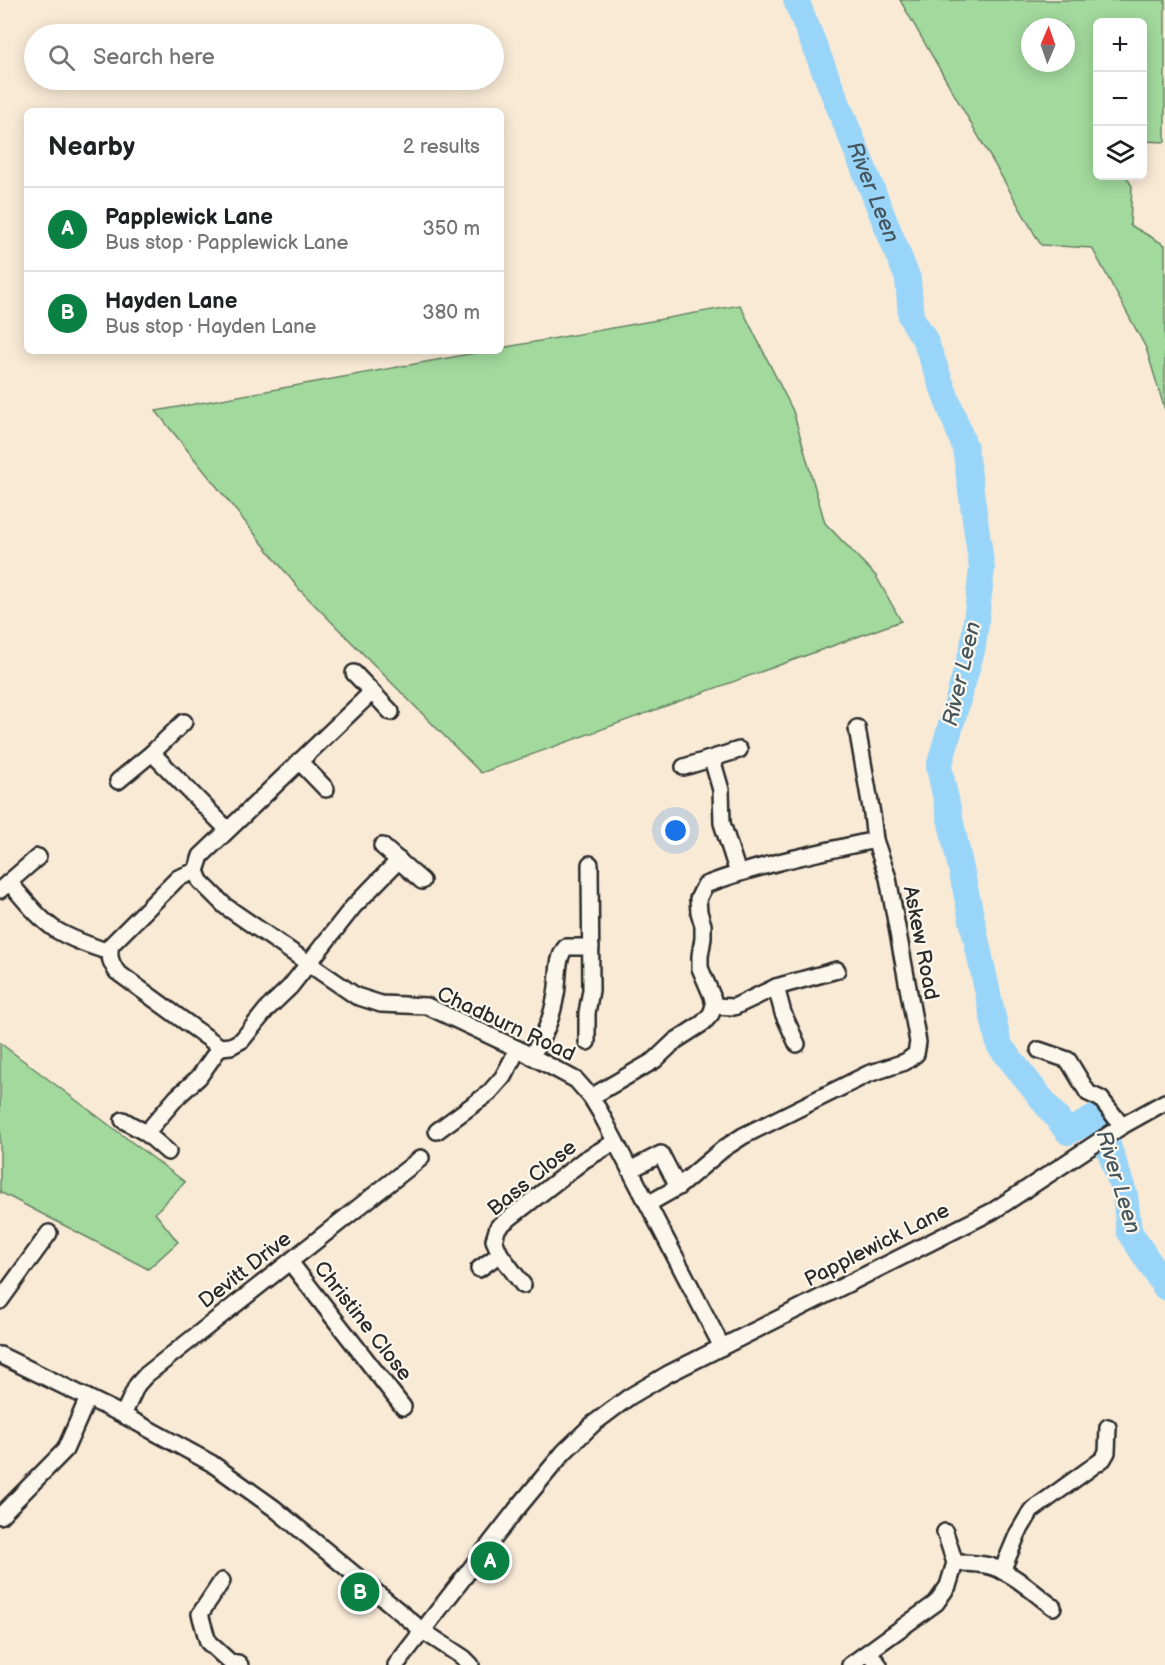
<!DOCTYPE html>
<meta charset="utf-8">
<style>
:root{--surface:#fff;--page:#f2f2f2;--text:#202124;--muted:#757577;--line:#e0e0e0;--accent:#0b8043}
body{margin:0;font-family:"Balsamiq Sans",sans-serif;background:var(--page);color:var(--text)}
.controls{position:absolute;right:18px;top:18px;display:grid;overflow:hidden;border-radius:9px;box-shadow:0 3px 15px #0003}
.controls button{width:54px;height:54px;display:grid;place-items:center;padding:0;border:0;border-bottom:2px solid var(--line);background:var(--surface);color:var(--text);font:30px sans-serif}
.compass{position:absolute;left:1021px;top:18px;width:54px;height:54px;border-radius:50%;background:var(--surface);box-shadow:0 3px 15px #0003;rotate:2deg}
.you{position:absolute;left:676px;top:831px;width:21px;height:21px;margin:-15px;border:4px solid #fff;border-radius:50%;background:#1a73e8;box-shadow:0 0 0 9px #1a73e833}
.badge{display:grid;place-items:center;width:39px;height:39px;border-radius:50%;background:var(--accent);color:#fff;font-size:20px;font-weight:700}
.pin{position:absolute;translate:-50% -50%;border:3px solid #fff;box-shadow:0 2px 6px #0006}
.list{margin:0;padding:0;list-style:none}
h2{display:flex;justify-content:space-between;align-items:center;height:78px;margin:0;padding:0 24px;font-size:26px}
h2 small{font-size:20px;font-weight:400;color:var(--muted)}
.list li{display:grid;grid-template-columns:39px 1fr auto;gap:18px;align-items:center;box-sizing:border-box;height:84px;padding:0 24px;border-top:2px solid var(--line)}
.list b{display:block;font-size:22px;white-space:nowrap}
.list p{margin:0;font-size:20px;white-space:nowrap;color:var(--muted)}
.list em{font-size:20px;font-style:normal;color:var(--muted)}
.icon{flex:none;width:33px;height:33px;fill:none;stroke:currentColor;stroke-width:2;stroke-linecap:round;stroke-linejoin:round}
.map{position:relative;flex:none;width:1165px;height:1665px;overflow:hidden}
.search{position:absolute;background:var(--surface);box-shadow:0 3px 15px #0003;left:24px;top:24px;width:480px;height:66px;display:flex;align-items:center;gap:15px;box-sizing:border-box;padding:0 21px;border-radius:33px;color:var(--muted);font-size:22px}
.panel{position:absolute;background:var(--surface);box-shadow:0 3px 15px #0003;left:24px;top:108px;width:480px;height:246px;border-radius:9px}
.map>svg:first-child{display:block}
.green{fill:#a2d99d;stroke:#668264;stroke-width:1.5;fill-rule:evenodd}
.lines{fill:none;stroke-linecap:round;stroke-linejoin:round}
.river{stroke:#98d5f9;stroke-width:26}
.minor-casing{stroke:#2b2b2b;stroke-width:20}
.minor{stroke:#fbf7ec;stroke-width:15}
.labels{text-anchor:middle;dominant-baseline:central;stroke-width:4.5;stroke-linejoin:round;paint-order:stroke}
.street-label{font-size:21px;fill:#2b2b2b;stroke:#fbf7ec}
.water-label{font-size:22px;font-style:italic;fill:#46565e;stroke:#fbf7ec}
</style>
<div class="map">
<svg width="1165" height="1665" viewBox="0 0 1165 1665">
<rect width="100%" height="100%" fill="#f9ead6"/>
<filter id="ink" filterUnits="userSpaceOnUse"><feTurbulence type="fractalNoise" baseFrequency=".0167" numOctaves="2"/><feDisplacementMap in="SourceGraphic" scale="12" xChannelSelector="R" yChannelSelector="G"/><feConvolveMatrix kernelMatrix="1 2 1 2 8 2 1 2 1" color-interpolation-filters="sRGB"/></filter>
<g filter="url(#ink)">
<g class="green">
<path d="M 900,0 L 1165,0 L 1165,142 L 1143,141 L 1142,22 L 1098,22 L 1098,176 L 1126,176 L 1132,186 L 1130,225 L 1165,245 L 1165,410 L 1146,348 L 1092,248 L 1041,245 ZM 1030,27 L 1066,27 L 1066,63 L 1030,63 Z"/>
<polygon points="740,305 793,411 825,523 876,576 901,621 481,773 299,589 156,411 486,351 501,351 501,348"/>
<polygon points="0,1043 185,1182 155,1213 178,1242 148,1269 0,1192"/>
</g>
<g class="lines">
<path class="river" id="s1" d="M 796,0 L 908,279 L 911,317 L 925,340 L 965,448 L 982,569 L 973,647 L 939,767 L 999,1045 L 1068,1132 L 1098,1116 L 1125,1195 L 1129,1231 L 1165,1287"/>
<g class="minor-casing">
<g id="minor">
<polyline points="354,673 391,712"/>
<path d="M 372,692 L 201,856 L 196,871 L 178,878 L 111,945 C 108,956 111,963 117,972 L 220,1047 L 231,1046 L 242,1040 L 267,1009 L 290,987 L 353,907 L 399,860"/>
<polyline points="152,753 227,829"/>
<polyline points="712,759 721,790 722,823 738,873"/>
<polyline points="299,761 326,789"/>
<polyline points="684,767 739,750"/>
<polyline points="118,781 152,753 184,722"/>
<polyline points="382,846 422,881"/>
<polyline points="196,871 200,881 225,906 356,996 381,1004 427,1006 518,1049 576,1080 591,1097 600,1112 722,1347"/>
<path d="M 9,882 C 24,899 38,918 56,930 C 73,940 91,946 109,952"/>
<polyline points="0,890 38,857"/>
<polyline points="776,987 783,1013 797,1044"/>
<polyline points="714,1006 734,1007 776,987 837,970"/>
<polyline points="587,1042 587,1013 591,990 590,864"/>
<polyline points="1039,1050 1068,1060 1088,1093 1101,1099 1122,1126"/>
<path d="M 531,1056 C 545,1036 552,1018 556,994 C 559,979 556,958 566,947 L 591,947"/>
<path d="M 591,1097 L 655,1060 L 675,1041 L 703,1023 L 711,1014 L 714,1006 L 712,996 L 700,968 L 700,956 L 703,938 L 703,925 L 699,912 L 698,899 L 705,885 C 760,864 818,853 875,840"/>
<polyline points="123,1120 146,1133 168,1152"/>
<polyline points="437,1131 489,1093 503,1077 518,1049"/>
<polyline points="146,1133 177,1097 199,1077 220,1047"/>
<polyline points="630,1170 661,1154 678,1187"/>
<polyline points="648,1204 678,1187 723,1149 743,1136 868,1074 905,1062 916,1054 918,1042 888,878 875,840 872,814 857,728"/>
<polyline points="290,1262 403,1407"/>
<polyline points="479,1269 500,1254"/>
<polyline points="523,1285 500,1254 494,1240 498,1227 584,1160 615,1142"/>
<polyline points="0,1301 49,1233"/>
<polyline points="0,1355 123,1415 211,1463 274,1508 423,1631 464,1658 471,1665"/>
<polyline points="123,1415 137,1385 146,1375 421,1158"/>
<polyline points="0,1516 65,1450 88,1398"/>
<path d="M 955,1563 C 967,1563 981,1563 993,1567 C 1016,1575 1034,1593 1053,1607"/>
<polyline points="1002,1571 1018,1533 1031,1511 1103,1459 1107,1452 1108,1427"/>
<polyline points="222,1581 200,1614 208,1642 231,1663 238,1663 240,1665"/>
<polyline points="869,1652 879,1665"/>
<polyline points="396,1665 516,1510 564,1452 593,1424 629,1397 668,1374 993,1211 1122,1126 1165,1102"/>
<polyline points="850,1665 936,1603 948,1586 955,1563 945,1532"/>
</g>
</g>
<use href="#minor" class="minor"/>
</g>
</g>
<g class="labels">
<g class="street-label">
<text transform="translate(921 943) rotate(79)">Askew Road</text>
<text transform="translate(506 1024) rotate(25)">Chadburn Road</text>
<text transform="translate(532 1178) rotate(-39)">Bass Close</text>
<text transform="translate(877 1245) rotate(-27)">Papplewick Lane</text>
<text transform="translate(245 1270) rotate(-38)">Devitt Drive</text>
<text transform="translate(363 1321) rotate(52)">Christine Close</text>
</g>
<g class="water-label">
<text stroke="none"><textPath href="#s1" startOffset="207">River Leen</textPath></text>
<text transform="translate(962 674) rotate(-77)">River Leen</text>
<text transform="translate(1118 1182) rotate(73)">River Leen</text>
</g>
</g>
</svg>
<div class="controls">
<button>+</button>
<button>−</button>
<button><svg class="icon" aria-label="layers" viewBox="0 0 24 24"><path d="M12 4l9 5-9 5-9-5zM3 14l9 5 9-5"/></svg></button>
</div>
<svg class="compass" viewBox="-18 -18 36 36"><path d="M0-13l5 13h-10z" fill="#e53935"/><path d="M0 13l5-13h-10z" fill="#757577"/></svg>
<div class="you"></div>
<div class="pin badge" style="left:490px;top:1561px">A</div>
<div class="pin badge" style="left:360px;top:1592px">B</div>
<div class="search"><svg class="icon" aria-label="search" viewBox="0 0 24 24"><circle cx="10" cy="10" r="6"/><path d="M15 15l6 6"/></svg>Search here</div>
<section class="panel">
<h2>Nearby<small>2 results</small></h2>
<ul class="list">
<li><span class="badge">A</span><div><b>Papplewick Lane</b><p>Bus stop · Papplewick Lane</p></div><em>350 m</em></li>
<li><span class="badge">B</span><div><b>Hayden Lane</b><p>Bus stop · Hayden Lane</p></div><em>380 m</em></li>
</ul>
</section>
</div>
